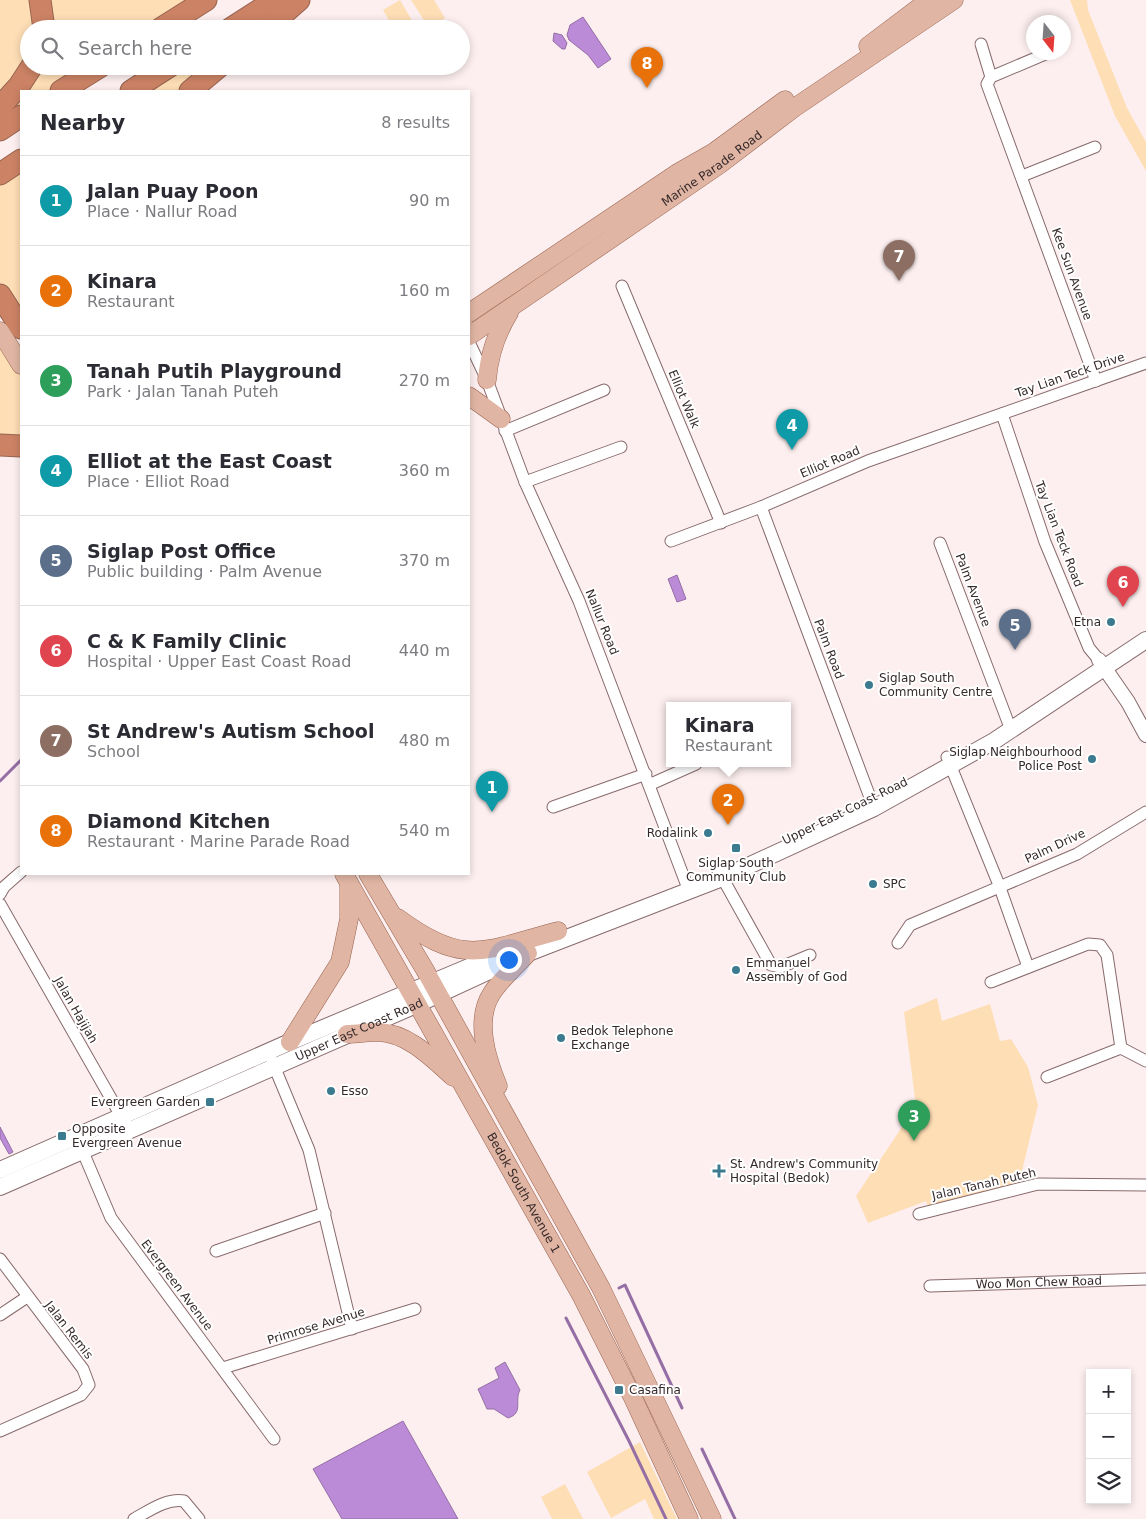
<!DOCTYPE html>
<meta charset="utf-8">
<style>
:root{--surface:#fff;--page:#f2f2f3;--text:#2b2b33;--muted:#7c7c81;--line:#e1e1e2;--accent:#0b8043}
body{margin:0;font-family:"DejaVu Sans",sans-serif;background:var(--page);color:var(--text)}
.controls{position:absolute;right:15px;bottom:15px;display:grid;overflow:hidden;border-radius:0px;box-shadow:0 2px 8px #0003}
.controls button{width:45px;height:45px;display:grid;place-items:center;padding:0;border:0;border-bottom:1px solid var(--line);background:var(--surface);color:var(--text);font:25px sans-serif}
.compass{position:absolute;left:1026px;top:15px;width:45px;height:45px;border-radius:50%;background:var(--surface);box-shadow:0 2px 8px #0003;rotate:163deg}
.you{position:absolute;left:508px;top:959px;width:18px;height:18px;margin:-12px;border:4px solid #fff;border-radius:50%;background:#1a73e8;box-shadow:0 0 0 8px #1a73e833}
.badge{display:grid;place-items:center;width:32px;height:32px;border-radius:50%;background:var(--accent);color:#fff;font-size:16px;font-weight:700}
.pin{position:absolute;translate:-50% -41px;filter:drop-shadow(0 1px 2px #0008)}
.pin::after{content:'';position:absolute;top:26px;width:18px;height:15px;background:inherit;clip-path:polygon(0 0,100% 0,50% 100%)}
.popup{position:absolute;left:666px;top:702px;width:125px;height:65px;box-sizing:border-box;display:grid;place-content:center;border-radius:0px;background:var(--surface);filter:drop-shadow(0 1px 4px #0005);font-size:16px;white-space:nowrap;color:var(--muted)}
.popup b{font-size:19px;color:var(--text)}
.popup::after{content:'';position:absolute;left:50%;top:100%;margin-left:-10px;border:10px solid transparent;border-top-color:var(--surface)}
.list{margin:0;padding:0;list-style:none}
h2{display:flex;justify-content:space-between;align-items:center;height:65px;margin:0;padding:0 20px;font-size:21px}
h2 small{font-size:16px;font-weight:400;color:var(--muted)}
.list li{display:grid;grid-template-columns:32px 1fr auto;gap:15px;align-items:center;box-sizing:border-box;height:90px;padding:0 20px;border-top:1px solid var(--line)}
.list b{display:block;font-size:19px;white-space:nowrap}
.list p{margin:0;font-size:16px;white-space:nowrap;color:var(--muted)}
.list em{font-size:16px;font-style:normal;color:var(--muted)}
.icon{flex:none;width:28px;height:28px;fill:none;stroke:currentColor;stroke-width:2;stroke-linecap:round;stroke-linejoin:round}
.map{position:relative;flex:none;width:1146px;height:1519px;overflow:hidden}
.search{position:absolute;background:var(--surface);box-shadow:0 2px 8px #0003;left:20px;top:20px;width:450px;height:55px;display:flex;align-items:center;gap:12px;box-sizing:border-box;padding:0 18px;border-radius:28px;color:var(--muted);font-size:19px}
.panel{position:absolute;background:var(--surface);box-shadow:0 2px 8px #0003;left:20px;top:90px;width:450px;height:785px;border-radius:0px}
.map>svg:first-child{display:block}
.green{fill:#fedeb5}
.water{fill:#bc8bd8;stroke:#946ea4}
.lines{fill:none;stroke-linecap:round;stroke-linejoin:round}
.stream{stroke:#946ea4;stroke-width:3}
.minor-casing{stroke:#886a6c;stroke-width:13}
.tertiary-casing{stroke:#886a6c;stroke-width:16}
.secondary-casing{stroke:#886a6c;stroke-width:18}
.primary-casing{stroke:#986450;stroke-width:19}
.motorway-casing{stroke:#986450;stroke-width:23}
.minor{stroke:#fff;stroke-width:11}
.tertiary{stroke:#fff;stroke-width:14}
.secondary{stroke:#fff;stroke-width:16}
.primary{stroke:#e0b5a3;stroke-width:18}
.motorway{stroke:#cc8365;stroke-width:21}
.poi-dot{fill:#3c7b8f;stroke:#fff;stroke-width:2}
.labels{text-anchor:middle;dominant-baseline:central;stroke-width:4;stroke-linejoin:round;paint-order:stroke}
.street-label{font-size:12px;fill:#36292a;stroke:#fff}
.poi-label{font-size:12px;fill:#36292a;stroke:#fff;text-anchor:start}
</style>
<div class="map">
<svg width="1146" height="1519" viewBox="0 0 1146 1519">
<rect width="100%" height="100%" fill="#fdefef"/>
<g class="green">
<polygon points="0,0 206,0 161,29 29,29 29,66 101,66 62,91 21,91 21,117 0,130"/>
<polygon points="400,0 417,29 394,29 383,10"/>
<polygon points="411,0 434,0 445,18 429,28"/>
<polygon points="1070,0 1087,0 1088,10 1127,108 1146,142 1146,171 1115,116"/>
<polygon points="171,66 219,66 189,91 131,91"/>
<polygon points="21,161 21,328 0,294 0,174"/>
<polygon points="0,331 21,365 21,446 0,445"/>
<polygon points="937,998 942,1021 990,1004 1000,1041 1011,1039 1028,1067 1038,1105 1019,1183 928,1206 926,1201 868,1223 856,1196 916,1106 904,1012"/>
<polygon points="640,1442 677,1519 654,1519 645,1499 611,1518 587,1472"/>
<polygon points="565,1484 583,1519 552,1519 541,1497"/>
</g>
<g class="water">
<polygon points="583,17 611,59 598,68 588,55 569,40 567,35 570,25"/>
<polygon points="554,33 562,35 567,43 565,49 562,49 553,41"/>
<polygon points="677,575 686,599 677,602 668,579"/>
<polygon points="0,1127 13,1152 9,1154 0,1138"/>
<path d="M 505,1362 L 520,1390 C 514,1401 524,1413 508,1418 L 494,1409 L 487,1409 L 478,1389 L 499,1378 L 495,1368 Z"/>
<polygon points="403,1421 458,1519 342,1519 313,1469"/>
</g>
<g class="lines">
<g class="stream">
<polyline points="0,781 21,760"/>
<polyline points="619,1288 625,1285 682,1408"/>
<polyline points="566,1318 629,1441 666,1519"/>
<polyline points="702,1449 735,1519"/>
</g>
<g class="minor-casing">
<g id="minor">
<polyline points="981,44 991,77"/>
<polyline points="1050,52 991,77 987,84 1096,381"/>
<polyline points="1022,176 1095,147"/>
<polyline points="622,286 721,523"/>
<polyline points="469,342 487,380 525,482 579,601 689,891"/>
<polyline points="1002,414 1045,542 1089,648 1099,660"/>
<polyline points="505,431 604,390"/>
<polyline points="525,482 621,447"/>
<polyline points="761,507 871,800"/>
<polyline points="671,541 761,507 868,461 1146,363"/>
<polyline points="940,543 1011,730"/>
<polyline points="947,757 999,885 1028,967"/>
<polyline points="651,784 696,764"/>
<polyline points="553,807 646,774"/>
<polyline points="718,870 771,965 781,967 810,955"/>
<polyline points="0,894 4,887 21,872"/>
<polyline points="0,904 125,1123"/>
<polyline points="898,943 910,925 1077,854 1146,812"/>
<polyline points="991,982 1088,944 1100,945 1107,955 1121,1048"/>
<polyline points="272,1061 309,1150 352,1329"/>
<polyline points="1047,1077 1121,1048 1146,1061"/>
<polyline points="80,1145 111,1218 274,1439"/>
<polyline points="919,1214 1038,1184 1146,1185"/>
<polyline points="216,1251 325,1213"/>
<polyline points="0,1259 83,1369 89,1385 81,1395 0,1431"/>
<path id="s1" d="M 930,1286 L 1146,1279"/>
<polyline points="0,1315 27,1297"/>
<polyline points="223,1368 415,1309"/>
<path d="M 134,1519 C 149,1511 166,1498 184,1501 L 199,1519"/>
</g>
</g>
<g class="tertiary-casing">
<polyline id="tertiary" points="1099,660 1128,702 1146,735"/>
</g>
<g class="secondary-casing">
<g id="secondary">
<polyline points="0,1170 290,1042 500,954"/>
<path id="s2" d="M 0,1187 L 418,1004 L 528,953 L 722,878 L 874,808 L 994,741 L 1146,640"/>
</g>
</g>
<g class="primary-casing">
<g id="primary">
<polyline points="868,46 929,0"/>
<polyline points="469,313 679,172 714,152 785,100"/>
<polyline points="0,331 21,365"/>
<path id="s3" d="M 469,336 L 719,165 L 794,108 L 954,0"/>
<path d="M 487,380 C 489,355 496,334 509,313"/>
<polyline points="469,396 501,419"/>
<path id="s4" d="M 344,874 L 581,1295 L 634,1400 L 689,1519"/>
<polyline points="368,874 425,970 601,1288 712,1519"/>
<path d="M 398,918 C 465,968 485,950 558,931"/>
<path d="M 347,1034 C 357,1034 368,1032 378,1032 C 408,1033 432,1058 453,1077"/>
<polyline points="290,1042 340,962 349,919 349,883"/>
<path d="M 498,1086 C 487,1059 474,1020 492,993 C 501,979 516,966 528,953"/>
</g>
</g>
<g class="motorway-casing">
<g id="motorway">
<polyline points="40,0 44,29"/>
<polyline points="160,29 206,0"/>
<polyline points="230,29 275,0"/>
<polyline points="266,29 299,0"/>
<polyline points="61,91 101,66"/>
<polyline points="131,91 170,66"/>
<polyline points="190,91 220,66"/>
<polyline points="0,107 19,86 32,66"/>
<polyline points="0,130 21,116"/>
<polyline points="0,174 21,160"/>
<polyline points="0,295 21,328"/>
<polyline points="0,445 21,446"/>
</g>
</g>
<use href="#minor" class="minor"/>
<use href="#tertiary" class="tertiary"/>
<use href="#secondary" class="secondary"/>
<use href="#primary" class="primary"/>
<use href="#motorway" class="motorway"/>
</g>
<g class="poi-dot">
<circle cx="1111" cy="622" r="5"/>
<circle cx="869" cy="685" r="5"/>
<circle cx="1092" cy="759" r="5"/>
<circle cx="708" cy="833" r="5"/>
<rect x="731" y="843" width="10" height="10" rx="2.5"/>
<circle cx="873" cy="884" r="5"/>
<circle cx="736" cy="970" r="5"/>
<circle cx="561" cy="1038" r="5"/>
<circle cx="331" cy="1091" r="5"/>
<rect x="205" y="1097" width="10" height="10" rx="2.5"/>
<rect x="57" y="1131" width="10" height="10" rx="2.5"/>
<path d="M716.5 1163.5h5v5h5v5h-5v5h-5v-5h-5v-5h5z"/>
<rect x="614" y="1385" width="10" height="10" rx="2.5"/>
</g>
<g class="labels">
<g class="street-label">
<text stroke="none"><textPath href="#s3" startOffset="295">Marine Parade Road</textPath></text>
<text transform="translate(1072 274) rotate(70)">Kee Sun Avenue</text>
<text transform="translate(1070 375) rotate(-19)">Tay Lian Teck Drive</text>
<text transform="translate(684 399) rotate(67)">Elliot Walk</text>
<text transform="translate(830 462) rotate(-23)">Elliot Road</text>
<text transform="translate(1059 534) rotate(69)">Tay Lian Teck Road</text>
<text transform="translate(973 590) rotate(69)">Palm Avenue</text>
<text transform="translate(602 622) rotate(68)">Nallur Road</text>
<text transform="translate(829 649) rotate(69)">Palm Road</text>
<text transform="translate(845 811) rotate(-26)">Upper East Coast Road</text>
<text transform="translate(1055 846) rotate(-25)">Palm Drive</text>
<text transform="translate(76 1010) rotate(60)">Jalan Hajijah</text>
<text stroke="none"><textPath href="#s2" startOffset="392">Upper East Coast Road</textPath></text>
<text transform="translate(984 1184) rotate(-13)">Jalan Tanah Puteh</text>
<text stroke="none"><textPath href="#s4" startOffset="366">Bedok South Avenue 1</textPath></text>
<text stroke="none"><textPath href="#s1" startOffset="109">Woo Mon Chew Road</textPath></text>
<text transform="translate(177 1285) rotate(53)">Evergreen Avenue</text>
<text transform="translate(316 1326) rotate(-17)">Primrose Avenue</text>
<text transform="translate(69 1330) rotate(52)">Jalan Remis</text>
</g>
<g class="poi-label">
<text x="1101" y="622" text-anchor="end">Etna</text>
<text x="879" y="678">Siglap South<tspan x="879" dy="14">Community Centre</tspan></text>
<text x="1082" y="752" text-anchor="end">Siglap Neighbourhood<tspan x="1082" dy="14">Police Post</tspan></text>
<text x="698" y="833" text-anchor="end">Rodalink</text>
<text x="736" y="863" text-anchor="middle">Siglap South<tspan x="736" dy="14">Community Club</tspan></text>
<text x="883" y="884">SPC</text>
<text x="746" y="963">Emmanuel<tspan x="746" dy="14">Assembly of God</tspan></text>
<text x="571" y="1031">Bedok Telephone<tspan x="571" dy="14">Exchange</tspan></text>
<text x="341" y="1091">Esso</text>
<text x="200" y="1102" text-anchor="end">Evergreen Garden</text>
<text x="72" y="1129">Opposite<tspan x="72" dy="14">Evergreen Avenue</tspan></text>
<text x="730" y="1164">St. Andrew's Community<tspan x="730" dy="14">Hospital (Bedok)</tspan></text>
<text x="629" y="1390">Casafina</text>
</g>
</g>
</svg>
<div class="controls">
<button>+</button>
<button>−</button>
<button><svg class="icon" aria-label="layers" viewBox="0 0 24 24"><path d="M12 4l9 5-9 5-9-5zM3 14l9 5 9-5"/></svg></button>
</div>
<svg class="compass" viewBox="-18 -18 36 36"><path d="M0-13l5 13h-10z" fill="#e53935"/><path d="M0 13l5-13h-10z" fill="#7c7c81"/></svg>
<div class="you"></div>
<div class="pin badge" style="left:492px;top:812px;background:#0f9aa8">1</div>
<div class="pin badge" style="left:728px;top:825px;background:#e8710a">2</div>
<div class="popup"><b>Kinara</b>Restaurant</div>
<div class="pin badge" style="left:914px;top:1141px;background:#2e9e5b">3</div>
<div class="pin badge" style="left:792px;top:450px;background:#0f9aa8">4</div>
<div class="pin badge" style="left:1015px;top:650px;background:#5c6f8a">5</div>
<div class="pin badge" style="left:1123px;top:607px;background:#e0444e">6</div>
<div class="pin badge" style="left:899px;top:281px;background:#8d6e63">7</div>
<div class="pin badge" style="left:647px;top:88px;background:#e8710a">8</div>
<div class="search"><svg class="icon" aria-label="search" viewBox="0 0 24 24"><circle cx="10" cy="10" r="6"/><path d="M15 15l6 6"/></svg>Search here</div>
<section class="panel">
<h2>Nearby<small>8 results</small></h2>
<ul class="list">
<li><span class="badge" style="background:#0f9aa8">1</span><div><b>Jalan Puay Poon</b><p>Place · Nallur Road</p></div><em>90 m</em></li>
<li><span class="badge" style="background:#e8710a">2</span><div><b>Kinara</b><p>Restaurant</p></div><em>160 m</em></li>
<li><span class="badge" style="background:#2e9e5b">3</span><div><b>Tanah Putih Playground</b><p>Park · Jalan Tanah Puteh</p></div><em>270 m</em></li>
<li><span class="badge" style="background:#0f9aa8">4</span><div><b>Elliot at the East Coast</b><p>Place · Elliot Road</p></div><em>360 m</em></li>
<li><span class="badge" style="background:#5c6f8a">5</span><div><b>Siglap Post Office</b><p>Public building · Palm Avenue</p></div><em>370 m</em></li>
<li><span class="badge" style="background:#e0444e">6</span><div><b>C &amp; K Family Clinic</b><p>Hospital · Upper East Coast Road</p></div><em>440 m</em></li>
<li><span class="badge" style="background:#8d6e63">7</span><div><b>St Andrew's Autism School</b><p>School</p></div><em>480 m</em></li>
<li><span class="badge" style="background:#e8710a">8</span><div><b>Diamond Kitchen</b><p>Restaurant · Marine Parade Road</p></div><em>540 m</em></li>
</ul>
</section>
</div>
